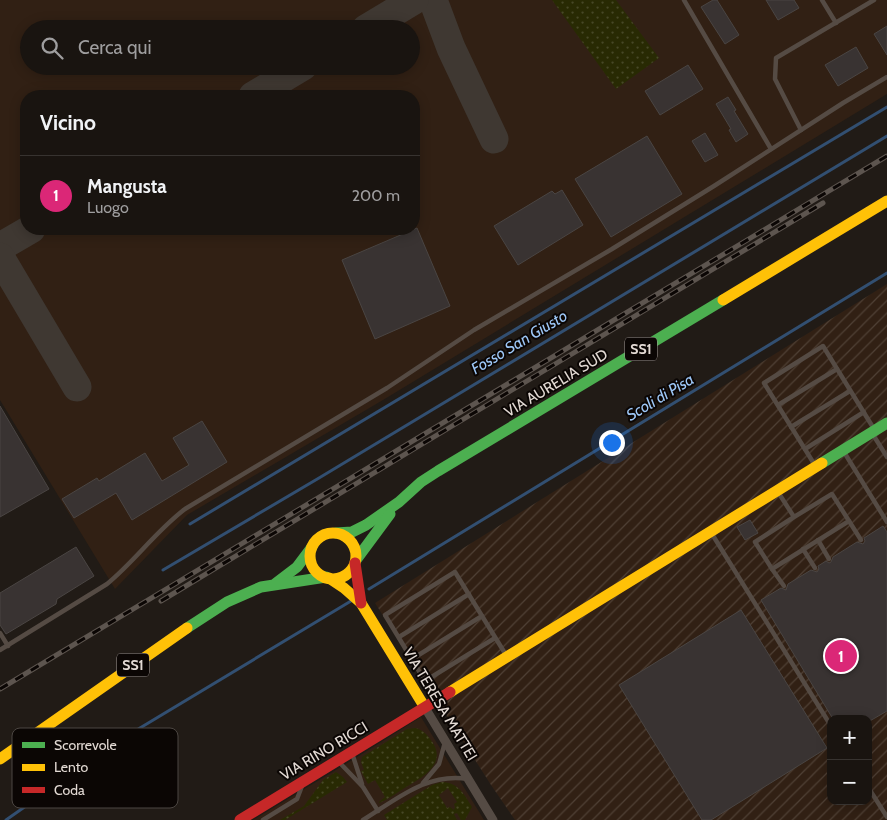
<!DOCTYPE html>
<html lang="it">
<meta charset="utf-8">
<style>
:root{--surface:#191410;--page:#221d19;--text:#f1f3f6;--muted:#9f9e9f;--line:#373330;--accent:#db2777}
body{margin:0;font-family:Cabin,sans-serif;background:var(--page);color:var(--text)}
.controls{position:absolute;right:15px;bottom:15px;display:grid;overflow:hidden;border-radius:10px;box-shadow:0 2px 12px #0003}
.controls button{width:45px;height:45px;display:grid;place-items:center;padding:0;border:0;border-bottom:1px solid var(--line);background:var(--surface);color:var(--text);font:25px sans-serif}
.you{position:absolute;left:611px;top:442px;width:18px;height:18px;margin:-12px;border:4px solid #fff;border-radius:50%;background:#1a73e8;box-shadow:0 0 0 8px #1a73e833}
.badge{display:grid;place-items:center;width:32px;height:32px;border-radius:50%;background:var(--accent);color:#fff;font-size:16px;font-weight:700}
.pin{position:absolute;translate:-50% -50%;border:2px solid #fff;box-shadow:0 1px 5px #0006}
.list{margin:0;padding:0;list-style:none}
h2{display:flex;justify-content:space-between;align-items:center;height:65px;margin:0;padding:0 20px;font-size:21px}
h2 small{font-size:16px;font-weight:400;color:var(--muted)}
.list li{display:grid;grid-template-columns:32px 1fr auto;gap:15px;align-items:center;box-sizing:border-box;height:80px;padding:0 20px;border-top:1px solid var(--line)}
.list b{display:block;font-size:19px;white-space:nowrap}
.list p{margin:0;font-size:16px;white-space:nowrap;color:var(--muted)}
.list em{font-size:16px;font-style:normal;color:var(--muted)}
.icon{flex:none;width:28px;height:28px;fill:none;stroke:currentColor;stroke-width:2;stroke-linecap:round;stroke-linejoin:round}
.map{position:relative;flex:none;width:887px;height:820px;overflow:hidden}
.search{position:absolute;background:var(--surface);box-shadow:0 2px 12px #0003;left:20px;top:20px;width:400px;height:55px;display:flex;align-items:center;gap:12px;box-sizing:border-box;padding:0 18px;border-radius:28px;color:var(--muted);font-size:19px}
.panel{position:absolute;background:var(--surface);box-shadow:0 2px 12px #0003;left:20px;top:90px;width:400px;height:145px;border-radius:20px}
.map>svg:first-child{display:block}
.built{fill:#312014;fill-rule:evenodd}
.industrial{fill:url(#industrial-furrows);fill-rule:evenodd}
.grass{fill:url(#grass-dots);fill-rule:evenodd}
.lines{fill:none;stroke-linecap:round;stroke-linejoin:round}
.stream{stroke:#324f71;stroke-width:3}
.taxiway{stroke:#3f3832;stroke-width:29}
.building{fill:#393332;stroke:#4a4543}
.lane{stroke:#554b44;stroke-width:4.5}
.street{stroke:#554b44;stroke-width:9}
.fast{stroke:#4caf50;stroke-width:11}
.slow{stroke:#ffc107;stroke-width:11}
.jam{stroke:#c62828;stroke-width:11}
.rail-casing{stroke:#5d554f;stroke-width:5}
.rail{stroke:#0b0604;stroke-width:3;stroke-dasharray:9;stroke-linecap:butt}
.labels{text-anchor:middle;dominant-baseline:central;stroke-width:4;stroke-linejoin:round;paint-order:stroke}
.shield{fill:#0b0604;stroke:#a29a96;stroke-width:1}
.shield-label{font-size:14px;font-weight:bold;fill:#e3dad4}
.street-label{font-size:15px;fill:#e3dad4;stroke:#0b0604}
.water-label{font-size:16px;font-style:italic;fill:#9ec8f8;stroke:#0b0604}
.key{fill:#0b0604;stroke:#4c4642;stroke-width:1}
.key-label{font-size:14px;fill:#e3dad4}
</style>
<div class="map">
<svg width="887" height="820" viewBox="0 0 887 820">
<defs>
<pattern id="industrial-furrows" width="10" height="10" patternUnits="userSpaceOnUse" patternTransform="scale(1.25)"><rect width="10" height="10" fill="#312014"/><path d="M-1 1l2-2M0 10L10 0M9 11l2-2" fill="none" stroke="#4f4035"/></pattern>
<pattern id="grass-dots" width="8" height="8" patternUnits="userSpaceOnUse" patternTransform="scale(1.25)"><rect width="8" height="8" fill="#282a03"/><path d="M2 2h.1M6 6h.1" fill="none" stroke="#474827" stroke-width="1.8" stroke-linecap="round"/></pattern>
</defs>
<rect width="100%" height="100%" fill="#211b16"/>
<g class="built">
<path d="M 0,0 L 887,0 L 887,94 L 383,400 L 187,515 L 115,589 L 0,400 ZM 29,29 L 411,29 L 411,66 L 29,66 ZM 26,96 L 414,96 L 414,229 L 26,229 Z"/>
<polygon points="421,717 484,820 253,820 354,759"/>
</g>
<path class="industrial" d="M 887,284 L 887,820 L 515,820 L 491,785 L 375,603 ZM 831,719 L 868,719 L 868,801 L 831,801 Z"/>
<g class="grass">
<polygon points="552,0 616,0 659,58 616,89"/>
<path d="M 416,728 C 425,731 428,736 433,743 C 447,766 419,779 403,789 C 395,794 387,800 379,803 L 379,802 L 385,797 L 375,780 L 368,784 L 361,771 L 364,770 L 361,762 L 362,757 L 407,729 Z"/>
<polygon points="336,772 343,777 347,782 285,820 280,820 304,806 323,780"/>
<path d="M 442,782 C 459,783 464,794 472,807 L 465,820 L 461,820 L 457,813 L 454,814 L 457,820 L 387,820 L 384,815 L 432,785 ZM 448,788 L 457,802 L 454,804 L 455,807 L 454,810 L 450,807 L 447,808 L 439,795 Z"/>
</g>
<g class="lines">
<g class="stream">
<polyline points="190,524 887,107"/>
<polyline points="163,570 319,478 887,136"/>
<polyline points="369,589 887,273"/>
<polyline points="6,820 120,740 351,601"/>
</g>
<g class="taxiway">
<polyline points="433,0 451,48 494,139"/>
<polyline points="366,29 414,0"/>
<polyline points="253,96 303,66"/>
<polyline points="0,247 31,229"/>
<polyline points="0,257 77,387"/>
</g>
</g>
<g class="building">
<polygon points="713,0 717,0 739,35 725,44 701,7"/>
<polygon points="766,0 794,0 799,8 778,20"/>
<polygon points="887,26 887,55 874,34"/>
<polygon points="856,47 868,68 838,86 825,65"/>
<polygon points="688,65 703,89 660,115 645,91"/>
<polygon points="728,97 736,110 734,111 748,134 736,142 729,130 731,129 716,104"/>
<polygon points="705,133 718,155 705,162 692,141"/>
<polygon points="647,136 682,194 611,237 575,179"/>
<polygon points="562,190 583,225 518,265 494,226 552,191 555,194"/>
<polygon points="417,228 450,306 375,339 342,260"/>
<polygon points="0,406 49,489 0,517"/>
<polygon points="202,421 227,462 132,520 116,493 74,518 62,499 97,478 99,481 145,453 162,481 189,465 173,438"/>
<polygon points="750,520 758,533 745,540 737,527"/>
<polygon points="883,526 887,532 887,711 868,722 868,719 833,719 761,600 781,588 786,590 788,584 811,570 817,572 819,569 818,566 826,561 829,563 831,562 833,557 857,542 863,544 865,541 864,538"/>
<polygon points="76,547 94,576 57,599 56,604 6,634 0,625 0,593"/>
<polygon points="741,610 827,748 711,820 702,820 619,685"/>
</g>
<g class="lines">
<g class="lane">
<polyline points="684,0 771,149"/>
<polyline points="822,0 836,23"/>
<polyline points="801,130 775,79 776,58 874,0"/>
<polyline points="778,405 837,369"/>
<polyline points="791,427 850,391"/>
<polyline points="872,433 887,457"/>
<polyline points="805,449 864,412"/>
<polyline points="844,452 887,522"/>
<polyline points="816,467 764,383 823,346 874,429"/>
<polyline points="778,492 794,517 755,542 772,569 849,521 832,494 794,517"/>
<polyline points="849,521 861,540"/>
<polyline points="712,534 831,726"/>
<polyline points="818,540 829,559"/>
<polyline points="803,549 815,568"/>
<polyline points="772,569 784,586"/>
<polyline points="0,633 8,646"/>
<polyline points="399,637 469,594"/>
<polyline points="495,638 425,681 385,615 455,572 506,655"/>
<path d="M 0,650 L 107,584 C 135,561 156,531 185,509 L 387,388 L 474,330 L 612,249 L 714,186 L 843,103 L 887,77"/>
<polyline points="412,659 482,616"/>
<polyline points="352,753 362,784"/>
<polyline points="338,761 363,787 378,811"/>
<polyline points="423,783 439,764 445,742"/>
<polyline points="868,787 887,817"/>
<polyline points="263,820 297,799 302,786"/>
<path d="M 363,820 C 396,800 427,772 468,779"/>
</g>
<polyline class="street" points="424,706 493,820"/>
<g class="fast">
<polyline points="822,463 887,423"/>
<polyline points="336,533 352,532 366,525 399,502 421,482 438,471 723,300"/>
<polyline points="356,560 390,514"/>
<polyline points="276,583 297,567 312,547"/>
<polyline points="187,628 227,602 261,587 326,577"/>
</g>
<g class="slow">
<polyline points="723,300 887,201"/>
<circle cx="333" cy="556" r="23"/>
<polyline points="329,578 344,588 361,603 424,706"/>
<polyline points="450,692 822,463"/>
<polyline points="0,759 187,628"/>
</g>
<g class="jam">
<polyline points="355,563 361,603"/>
<polyline points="240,820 450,692"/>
</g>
<g class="rail-casing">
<g id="rail">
<polyline points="161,601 823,203"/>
<polyline points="0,689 887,156"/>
</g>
</g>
<use href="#rail" class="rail"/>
</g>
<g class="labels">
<g class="shield">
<rect x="625" y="337.5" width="32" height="23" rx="4"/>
<rect x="117" y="653.5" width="32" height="23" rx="4"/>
</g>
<g class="shield-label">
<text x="641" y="349">SS1</text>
<text x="133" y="665">SS1</text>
</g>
<g class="street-label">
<text transform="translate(556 383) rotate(-31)">VIA AURELIA SUD</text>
<text transform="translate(440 704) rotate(59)">VIA TERESA MATTEI</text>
<text transform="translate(324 751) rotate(-31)">VIA RINO RICCI</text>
</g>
<g class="water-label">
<text transform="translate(519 342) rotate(-31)">Fosso San Giusto</text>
<text transform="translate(660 397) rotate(-31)">Scoli di Pisa</text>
</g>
</g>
<rect x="12" y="728" width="166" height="80" rx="8" class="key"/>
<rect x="22" y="742" width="23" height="6" fill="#4caf50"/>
<rect x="22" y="764" width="23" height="7" fill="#ffc107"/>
<rect x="22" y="787" width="23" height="6" fill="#c62828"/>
<g class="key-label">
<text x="54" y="750">Scorrevole</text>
<text x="54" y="772">Lento</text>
<text x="54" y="795">Coda</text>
</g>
</svg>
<div class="controls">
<button>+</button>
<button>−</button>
</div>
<div class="you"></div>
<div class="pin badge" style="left:841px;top:656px">1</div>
<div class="search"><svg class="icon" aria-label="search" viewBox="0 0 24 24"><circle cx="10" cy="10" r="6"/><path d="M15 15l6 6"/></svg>Cerca qui</div>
<section class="panel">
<h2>Vicino<small></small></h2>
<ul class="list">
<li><span class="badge">1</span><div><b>Mangusta</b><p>Luogo</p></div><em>200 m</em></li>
</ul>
</section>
</div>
